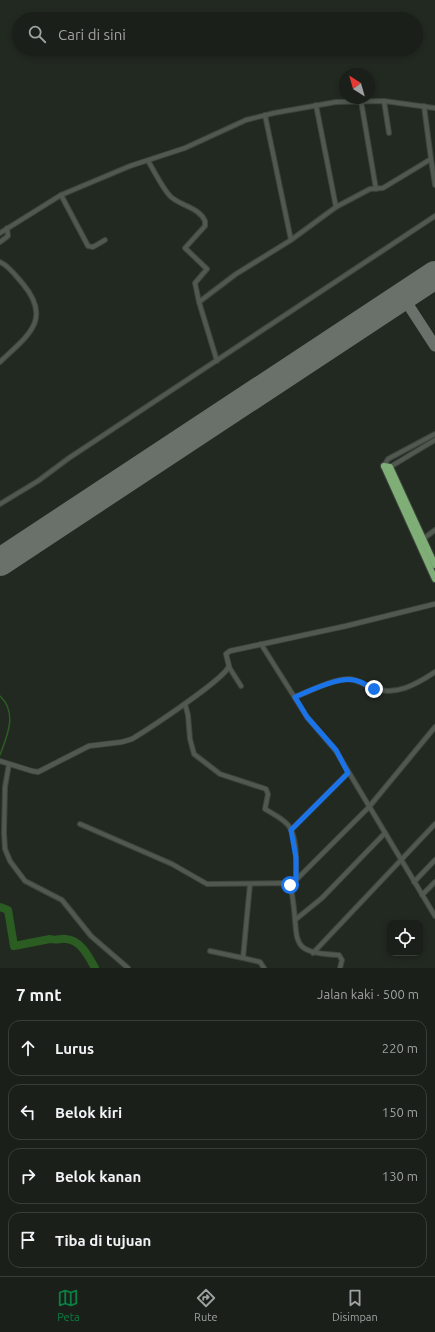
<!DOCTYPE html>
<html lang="id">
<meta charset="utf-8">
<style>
:root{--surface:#1a1f19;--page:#272c26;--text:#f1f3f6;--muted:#9fa2a2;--line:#383d38;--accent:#0b8043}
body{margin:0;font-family:Ubuntu,sans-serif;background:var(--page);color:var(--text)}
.controls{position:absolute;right:12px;bottom:12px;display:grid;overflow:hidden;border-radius:8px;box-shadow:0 2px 6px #0003}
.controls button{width:36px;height:36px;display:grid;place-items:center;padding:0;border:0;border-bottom:1px solid var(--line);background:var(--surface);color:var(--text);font:20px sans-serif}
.compass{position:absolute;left:339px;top:68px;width:36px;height:36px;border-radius:50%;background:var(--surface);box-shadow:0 2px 6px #0003;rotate:323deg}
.stop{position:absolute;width:12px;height:12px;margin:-9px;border:3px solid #1a73e8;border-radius:50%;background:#fff}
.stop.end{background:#1a73e8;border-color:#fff;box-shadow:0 1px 4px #0008}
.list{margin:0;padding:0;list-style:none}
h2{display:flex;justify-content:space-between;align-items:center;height:52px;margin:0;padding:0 16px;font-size:17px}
h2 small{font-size:13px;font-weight:400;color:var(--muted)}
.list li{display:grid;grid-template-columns:26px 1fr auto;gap:12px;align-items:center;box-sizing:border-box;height:56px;margin:0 8px 8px;padding:0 8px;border:1px solid var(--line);border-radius:12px}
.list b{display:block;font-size:15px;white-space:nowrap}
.list em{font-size:13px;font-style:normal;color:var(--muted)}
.icon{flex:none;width:22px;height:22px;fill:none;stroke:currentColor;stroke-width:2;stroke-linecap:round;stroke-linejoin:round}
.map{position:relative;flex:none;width:435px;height:968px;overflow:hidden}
.search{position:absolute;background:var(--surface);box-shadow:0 2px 6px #0003;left:12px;right:12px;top:12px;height:44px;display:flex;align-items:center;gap:10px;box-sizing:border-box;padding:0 14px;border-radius:22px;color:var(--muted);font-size:15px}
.sheet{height:308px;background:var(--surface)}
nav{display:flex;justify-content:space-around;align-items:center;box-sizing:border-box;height:56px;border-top:1px solid var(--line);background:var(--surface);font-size:11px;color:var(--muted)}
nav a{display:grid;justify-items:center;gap:2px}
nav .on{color:var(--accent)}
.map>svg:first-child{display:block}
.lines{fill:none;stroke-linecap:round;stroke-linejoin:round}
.stream{stroke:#2b5d23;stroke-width:1.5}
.river{stroke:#2b5d23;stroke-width:8}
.taxiway{stroke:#6a716a;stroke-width:11}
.runway{stroke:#6a716a;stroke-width:28}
.minor-casing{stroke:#3e443e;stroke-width:6}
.tertiary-casing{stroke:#3e443e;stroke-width:6}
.trunk-casing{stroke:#3e443e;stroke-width:8}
.minor{stroke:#50584f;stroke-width:4}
.tertiary{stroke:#50584f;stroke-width:4.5}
.trunk{stroke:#7fae77;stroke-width:6}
.route{stroke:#1a73e8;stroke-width:5}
</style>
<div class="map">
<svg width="435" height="968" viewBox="0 0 435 968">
<rect width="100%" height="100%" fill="#222921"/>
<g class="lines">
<path class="stream" d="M 0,696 C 18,713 7,736 0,755"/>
<path class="river" d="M 0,907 L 8,910 L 14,946 L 50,939 C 56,941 61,938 66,939 C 81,940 89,957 95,968"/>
<g class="taxiway">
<polyline points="413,290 408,298 409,306 435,346"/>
<polyline points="391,304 400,302 409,306"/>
</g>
<polyline class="runway" points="0,562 435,275"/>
<g class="minor-casing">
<g id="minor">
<polyline points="361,101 376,189"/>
<polyline points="384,101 389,133"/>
<polyline points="316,105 336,207"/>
<polyline points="431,159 435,185"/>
<path d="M 148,161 C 155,172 161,186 170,196 C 180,206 199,207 205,221 L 205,226 L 185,248 L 207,269 L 195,283 L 199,302 L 236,274 L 291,240 L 265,115"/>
<polyline points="61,195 88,246 93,247 105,240"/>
<polyline points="0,233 61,195 130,166 185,148 246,120 274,113 336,102 384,101 435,108"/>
<polyline points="291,240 336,207 370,189 383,188 431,159 424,106"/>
<polyline points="0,242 8,236 7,228"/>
<path d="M 0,262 C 9,266 16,276 23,284 C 53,320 27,336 0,362"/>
<polyline points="199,302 217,361"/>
<polyline points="384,466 388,459 435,434"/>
<polyline points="390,467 435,440"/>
<polyline points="0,504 38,481 69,458 435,216"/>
<polyline points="423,539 435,530"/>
<polyline points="261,644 307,717 336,751 435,916"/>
<polyline points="229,667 241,686"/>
<path d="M 295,697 C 311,691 332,679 350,679 C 358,680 365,685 372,688 C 395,697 417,684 435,672"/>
<path d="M 185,704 L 188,715 L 190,739 L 194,754 L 220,774 L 266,789 L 268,794 L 265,809 C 273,814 282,818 288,825 C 298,836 296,866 296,880 L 290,885"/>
<polyline points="9,764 5,787 4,833 5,849 10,861 25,881 62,900 91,936 128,968"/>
<path d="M 80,824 L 172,864 L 207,884 L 289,883 C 292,888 292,895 293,901 C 299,942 288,953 339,955 L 342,960 L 340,968"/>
<polyline points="291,830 348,773"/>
<polyline points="296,880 369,807 435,727"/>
<polyline points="414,882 435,860"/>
<polyline points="250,884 243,958 260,962 264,968"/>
<polyline points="422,895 435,882"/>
<polyline points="295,920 322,898 385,833"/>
<polyline points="210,951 243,958"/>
<polyline points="313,953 435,824"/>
</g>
</g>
<g class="tertiary-casing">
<path id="tertiary" d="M 0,761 L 32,771 L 38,772 L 89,746 L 122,742 L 132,739 C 147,730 225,679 229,666 L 226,654 L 230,651 L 346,626 L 435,604"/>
</g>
<g class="trunk-casing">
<g id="trunk">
<polyline points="384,466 435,579"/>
<polyline points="384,466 390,467 435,565"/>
</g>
</g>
<use href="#minor" class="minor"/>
<use href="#tertiary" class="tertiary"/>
<use href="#trunk" class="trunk"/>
</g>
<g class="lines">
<path class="route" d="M 290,885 L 296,880 L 296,858 L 291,830 L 348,773 L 336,750 L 307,717 L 295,697 C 309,691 338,677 354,680 C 361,681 368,686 374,689"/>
</g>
</svg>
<div class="controls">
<button><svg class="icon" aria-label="locate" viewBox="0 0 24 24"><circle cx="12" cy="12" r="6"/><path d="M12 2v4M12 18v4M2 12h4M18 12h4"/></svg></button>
</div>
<svg class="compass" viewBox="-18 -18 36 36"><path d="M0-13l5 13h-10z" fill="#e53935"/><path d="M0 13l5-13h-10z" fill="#9fa2a2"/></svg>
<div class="stop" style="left:290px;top:885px"></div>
<div class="stop end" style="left:374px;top:689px"></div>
<div class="search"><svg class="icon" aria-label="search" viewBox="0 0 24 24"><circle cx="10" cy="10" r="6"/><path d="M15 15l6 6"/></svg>Cari di sini</div>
</div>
<section class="sheet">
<h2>7 mnt<small>Jalan kaki · 500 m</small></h2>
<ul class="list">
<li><svg class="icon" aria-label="ahead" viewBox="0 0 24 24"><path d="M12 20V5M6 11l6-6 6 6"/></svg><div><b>Lurus</b></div><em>220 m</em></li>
<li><svg class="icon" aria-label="left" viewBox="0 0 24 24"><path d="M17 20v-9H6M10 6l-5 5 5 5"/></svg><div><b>Belok kiri</b></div><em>150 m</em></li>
<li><svg class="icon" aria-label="right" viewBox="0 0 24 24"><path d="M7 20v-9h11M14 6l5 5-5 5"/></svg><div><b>Belok kanan</b></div><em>130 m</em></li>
<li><svg class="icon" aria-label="arrive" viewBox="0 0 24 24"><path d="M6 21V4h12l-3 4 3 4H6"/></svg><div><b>Tiba di tujuan</b></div></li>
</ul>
</section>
<nav>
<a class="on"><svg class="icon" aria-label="map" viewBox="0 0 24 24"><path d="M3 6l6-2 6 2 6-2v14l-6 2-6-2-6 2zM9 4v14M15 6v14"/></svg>Peta</a>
<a><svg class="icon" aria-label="directions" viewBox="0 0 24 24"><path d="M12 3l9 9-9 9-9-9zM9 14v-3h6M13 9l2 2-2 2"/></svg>Rute</a>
<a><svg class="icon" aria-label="saved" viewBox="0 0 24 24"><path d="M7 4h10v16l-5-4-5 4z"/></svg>Disimpan</a>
</nav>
